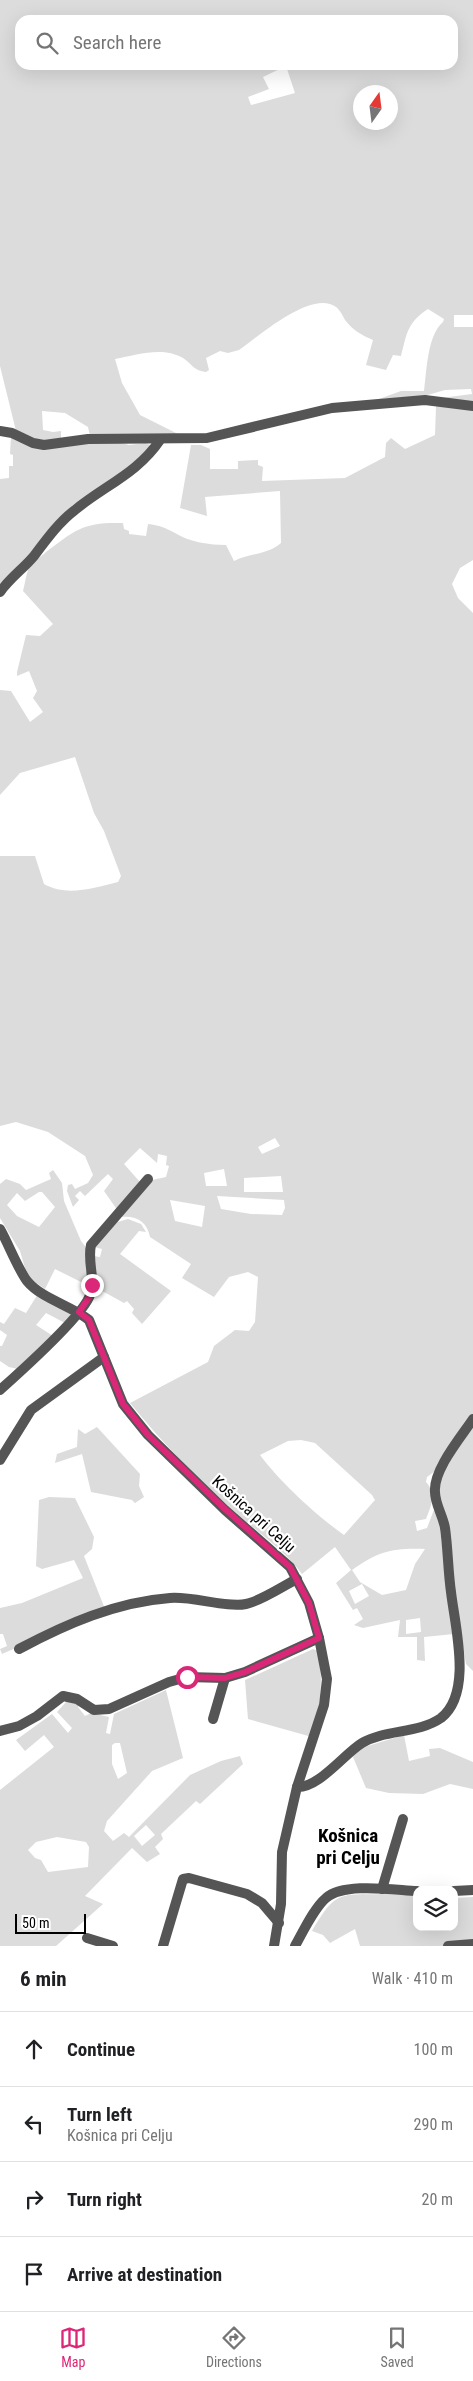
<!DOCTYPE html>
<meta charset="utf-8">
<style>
:root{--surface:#fff;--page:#f2f2f2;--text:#202124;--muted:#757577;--line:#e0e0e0;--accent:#db2777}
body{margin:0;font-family:"Roboto Condensed",sans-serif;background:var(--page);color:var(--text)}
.controls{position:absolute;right:15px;bottom:15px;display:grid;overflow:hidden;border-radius:10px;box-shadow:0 5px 20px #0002}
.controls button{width:45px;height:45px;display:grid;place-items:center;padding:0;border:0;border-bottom:1px solid var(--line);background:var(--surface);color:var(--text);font:25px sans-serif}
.compass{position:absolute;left:353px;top:85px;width:45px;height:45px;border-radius:50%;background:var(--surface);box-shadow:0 5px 20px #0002;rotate:14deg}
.scale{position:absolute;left:15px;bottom:12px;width:71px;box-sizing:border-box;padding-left:5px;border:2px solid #000;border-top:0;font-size:14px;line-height:18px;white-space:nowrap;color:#000;-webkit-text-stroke:4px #fff;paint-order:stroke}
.stop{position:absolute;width:15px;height:15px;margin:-11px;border:4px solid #db2777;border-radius:50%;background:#fff}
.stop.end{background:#db2777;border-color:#fff;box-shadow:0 1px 5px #0008}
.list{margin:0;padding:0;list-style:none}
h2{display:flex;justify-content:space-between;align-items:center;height:65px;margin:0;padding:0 20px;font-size:21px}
h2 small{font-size:16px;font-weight:400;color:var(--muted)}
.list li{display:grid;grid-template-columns:32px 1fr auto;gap:15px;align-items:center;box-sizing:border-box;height:75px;padding:0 20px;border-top:1px solid var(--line)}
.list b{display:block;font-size:19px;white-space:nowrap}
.list p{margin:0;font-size:16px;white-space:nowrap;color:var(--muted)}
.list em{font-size:16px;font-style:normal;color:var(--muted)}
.icon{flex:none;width:28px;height:28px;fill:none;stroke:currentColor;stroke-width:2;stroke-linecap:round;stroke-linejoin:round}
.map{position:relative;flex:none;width:473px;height:1946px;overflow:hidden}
.search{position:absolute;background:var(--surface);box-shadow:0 5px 20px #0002;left:15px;right:15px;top:15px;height:55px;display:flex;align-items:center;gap:12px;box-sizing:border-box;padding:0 18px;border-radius:15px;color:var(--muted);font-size:19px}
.sheet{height:365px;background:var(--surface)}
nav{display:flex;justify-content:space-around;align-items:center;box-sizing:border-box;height:70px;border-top:1px solid var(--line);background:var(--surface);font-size:14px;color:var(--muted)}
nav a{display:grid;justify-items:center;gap:2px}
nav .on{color:var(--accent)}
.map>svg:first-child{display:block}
.green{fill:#dcdcdc;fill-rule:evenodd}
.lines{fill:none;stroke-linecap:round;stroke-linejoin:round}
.street{stroke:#555;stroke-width:10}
.route{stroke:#db2777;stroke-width:6}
.labels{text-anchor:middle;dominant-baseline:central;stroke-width:4.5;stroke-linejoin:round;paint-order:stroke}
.street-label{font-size:16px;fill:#000;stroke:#fff}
.quarter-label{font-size:19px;font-weight:bold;fill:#000;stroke:#fff}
</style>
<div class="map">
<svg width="473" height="1946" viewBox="0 0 473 1946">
<rect width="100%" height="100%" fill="#fff"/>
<g class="green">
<path d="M 0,0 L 473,0 L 473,315 L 454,315 L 454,327 L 473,327 L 473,403 L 441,398 L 472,394 L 471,389 L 445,390 L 424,396 L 379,399 L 401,391 L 424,391 C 427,370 427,336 443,322 L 444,319 L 428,309 C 407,323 407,333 401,356 L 393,355 L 386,370 L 366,365 L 373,340 C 361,335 353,330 345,320 C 343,316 340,310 336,307 C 312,289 259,336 239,350 L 228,353 L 220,351 L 206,358 L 209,370 L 206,372 C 194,371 192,364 183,358 C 162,346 137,355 115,359 L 122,383 L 140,415 L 178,434 L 90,436 L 88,427 L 65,413 L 42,411 L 43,430 L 53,432 L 61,431 L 61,440 L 34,441 L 16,431 L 0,366 ZM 20,20 L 453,20 L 453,65 L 20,65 ZM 286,66 L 295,93 L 251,105 L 248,97 L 269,89 L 263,77 ZM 360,92 L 390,92 L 390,122 L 360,122 Z"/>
<path d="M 436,406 L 473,410 L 473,560 L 460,568 L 452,584 L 458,598 L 473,613 L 473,1414 L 435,1471 L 427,1477 L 426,1482 C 437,1494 431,1506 426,1519 L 415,1521 L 417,1531 L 427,1528 L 435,1507 L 438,1514 L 454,1634 L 424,1637 L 425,1661 L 417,1660 L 417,1637 L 398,1637 L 400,1620 L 363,1628 L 354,1625 L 363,1619 L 357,1608 L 353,1610 L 336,1583 L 351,1570 L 335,1547 L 302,1574 C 286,1552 264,1537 243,1519 C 203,1484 164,1445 130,1403 L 208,1362 L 214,1346 L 235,1330 L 249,1331 L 255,1322 L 258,1277 L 248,1272 L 229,1277 L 214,1297 L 182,1278 L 191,1264 L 150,1237 C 147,1221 136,1215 120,1217 L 152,1180 L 166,1177 L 169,1166 L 166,1165 L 167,1156 L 158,1154 L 157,1163 L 140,1148 L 124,1164 L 140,1182 L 118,1211 L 104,1191 L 113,1179 L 108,1174 L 85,1196 L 80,1191 L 75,1196 L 79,1200 L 73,1207 L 67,1191 L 68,1185 L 72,1184 L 75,1189 L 88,1183 L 93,1175 L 85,1156 L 48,1132 L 16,1122 L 0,1126 L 0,856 L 35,856 L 44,884 C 67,897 93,888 118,882 L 121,876 L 104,831 L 94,813 L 75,757 L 20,773 L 0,795 L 0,690 L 11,691 L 30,722 L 43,712 L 33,698 L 37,691 L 29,671 L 17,676 L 17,672 L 26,635 L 40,636 L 53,624 L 23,591 C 25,584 26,574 29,568 C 32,562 41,557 46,552 C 76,529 84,522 123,523 L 124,529 L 129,531 L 129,534 L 146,536 L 148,524 C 159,525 166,528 175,533 C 189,542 210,545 226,545 L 234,561 C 250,553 267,555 281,543 L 280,491 L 205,497 L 207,516 L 180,508 L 191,445 L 201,445 L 210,449 L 210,469 L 238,469 L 238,461 L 258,460 L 258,465 L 263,467 L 262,481 L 345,478 L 385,457 L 386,443 L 391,438 L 405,449 L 435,435 ZM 275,1138 L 280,1146 L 262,1154 L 258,1147 ZM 224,1169 L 227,1186 L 206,1186 L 204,1173 ZM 281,1176 L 283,1192 L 244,1192 L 244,1178 ZM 217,1196 L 284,1200 L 285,1208 L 282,1215 L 251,1214 L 221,1209 ZM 170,1200 L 205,1206 L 202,1227 L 175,1221 ZM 301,1440 L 315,1443 L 372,1495 L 375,1500 L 344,1535 C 316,1515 281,1483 260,1455 L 288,1441 ZM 425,1549 L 415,1564 L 406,1590 L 382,1595 L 360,1582 L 352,1570 C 379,1551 392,1548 425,1549 ZM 362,1584 L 369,1596 L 355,1604 L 349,1591 ZM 420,1618 L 421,1632 L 406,1634 L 406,1620 Z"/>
<polygon points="11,436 31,445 114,441 129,445 146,443 152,446 143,458 72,506 23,562 0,584 0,479 9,478 9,466 13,466 13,455 10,454"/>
<path d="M 53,1170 L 62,1183 L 64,1201 L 81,1241 L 88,1250 L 91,1285 L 85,1284 L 55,1269 L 45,1289 L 32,1280 L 25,1268 L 20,1251 L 0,1218 L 0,1184 L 6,1179 L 20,1184 L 26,1190 L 51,1179 L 49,1173 ZM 39,1192 L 42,1192 L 55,1207 L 39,1227 L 17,1216 L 7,1205 L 17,1193 L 25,1201 Z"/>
<polygon points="128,1219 141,1224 146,1232 139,1231 120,1254 171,1291 142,1324 132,1313 134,1309 127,1301 124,1303 95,1287 93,1256 100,1257 102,1249 94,1247 114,1223"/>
<polygon points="38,1294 73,1315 65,1323 46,1313 36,1325 53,1336 18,1369 9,1367 0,1361 0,1346 2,1346 7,1335 0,1330 0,1322 4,1324 15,1308 26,1313"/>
<polygon points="473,1423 473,1671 466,1664 438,1492 441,1477"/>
<polygon points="97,1427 140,1474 139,1486 144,1497 135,1503 132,1500 91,1492 82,1454 55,1463 57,1454 77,1447 78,1429 85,1434"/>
<polygon points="49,1497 75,1498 94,1537 92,1549 84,1556 105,1609 2,1654 0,1649 7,1646 3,1634 0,1634 0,1608 22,1603 83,1578 74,1560 42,1569 36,1566 39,1500"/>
<path d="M 313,1649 L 318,1651 C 324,1683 320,1705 312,1737 L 248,1719 L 245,1680 Z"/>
<path d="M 166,1690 L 183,1758 L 152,1771 L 107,1821 L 104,1831 L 113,1841 L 124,1833 L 129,1837 L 190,1775 L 221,1761 L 240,1756 L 243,1764 L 200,1804 L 196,1801 L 161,1834 L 163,1839 L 155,1847 L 160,1854 L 147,1862 L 132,1848 L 85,1896 L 103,1904 L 56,1946 L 0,1946 L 0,1790 L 54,1747 L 44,1735 L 25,1751 L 16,1740 L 52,1714 L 68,1733 L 72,1728 L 57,1712 L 67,1701 L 81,1701 L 78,1707 L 85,1716 L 91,1713 L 109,1717 L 106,1733 L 110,1734 L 114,1714 ZM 115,1743 L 120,1743 L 127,1773 L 118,1779 L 112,1764 L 112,1745 ZM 146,1825 L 155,1835 L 142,1846 L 134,1836 ZM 57,1837 L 86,1842 L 89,1847 L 88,1867 L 48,1872 L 41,1860 L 35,1858 L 28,1850 L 36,1842 Z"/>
<polygon points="404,1735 409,1761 430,1756 429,1749 440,1748 473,1762 473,1789 450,1784 423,1794 389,1793 366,1788 353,1757 361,1748"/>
<path d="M 384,1894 L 417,1895 L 417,1927 L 454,1927 L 454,1898 L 473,1897 L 473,1942 L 444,1946 L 360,1946 L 355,1929 L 330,1943 L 323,1935 L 312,1931 C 336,1890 339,1895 384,1894 Z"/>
</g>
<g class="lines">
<g class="street">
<polyline points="0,431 12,433 33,443 44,445 88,439 207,438 332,408 425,400 473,406"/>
<path d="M 0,592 C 10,578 23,569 34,556 C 46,540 59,522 75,510 C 104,486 138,473 160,440"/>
<path d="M 0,1229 C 8,1243 18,1269 27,1281 C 42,1299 70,1305 89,1320 L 123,1404 L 148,1435 L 225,1510 L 290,1567 L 309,1603 L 319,1638 L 327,1679 L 324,1705 L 297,1787 L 282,1852 L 281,1904 L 274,1946"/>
<path d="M 0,1390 C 19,1373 83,1316 90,1295 C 96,1279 87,1262 91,1245 L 148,1179"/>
<polyline points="0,1460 31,1410 104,1357"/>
<path d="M 19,1649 C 66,1624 116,1602 170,1598 C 193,1596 226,1608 246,1604 C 261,1601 283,1586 297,1579"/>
<polyline points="213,1719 225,1678"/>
<polyline points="0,1731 19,1726 37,1716 63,1696 77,1699 94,1710 109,1709 169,1682 187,1677 225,1678 245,1672 319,1638"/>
<path d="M 297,1787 C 319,1788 344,1754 362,1743 C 386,1729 418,1734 441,1718 C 473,1693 455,1627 451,1592 C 448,1571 448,1549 445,1528 C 443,1516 435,1504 435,1492 C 433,1470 461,1437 473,1419"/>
<polyline points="382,1889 403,1819"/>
<polyline points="454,1891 473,1890"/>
<polyline points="87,1938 113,1946"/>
<polyline points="163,1946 183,1879 189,1878 247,1894 262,1903 279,1923"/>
<path d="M 295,1946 C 303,1932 314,1908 326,1898 C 344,1882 394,1890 417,1891"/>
<polyline points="448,1946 473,1944"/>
</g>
</g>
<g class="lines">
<polyline class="route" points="92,1285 90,1296 79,1312 89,1320 123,1404 148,1435 226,1510 290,1567 309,1603 319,1638 245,1672 225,1678 187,1677"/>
</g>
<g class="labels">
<g class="street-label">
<text transform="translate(254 1514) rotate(42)">Košnica pri Celju</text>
</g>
<g class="quarter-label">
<text x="348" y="1835">Košnica<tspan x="348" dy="22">pri Celju</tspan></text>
</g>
</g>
</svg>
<div class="controls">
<button><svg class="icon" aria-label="layers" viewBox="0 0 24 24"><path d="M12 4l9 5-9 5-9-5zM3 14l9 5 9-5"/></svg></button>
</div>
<svg class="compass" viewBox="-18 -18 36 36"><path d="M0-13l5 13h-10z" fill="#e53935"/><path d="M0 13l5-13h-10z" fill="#757577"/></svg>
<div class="scale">50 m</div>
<div class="stop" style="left:187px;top:1677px"></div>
<div class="stop end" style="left:92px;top:1285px"></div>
<div class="search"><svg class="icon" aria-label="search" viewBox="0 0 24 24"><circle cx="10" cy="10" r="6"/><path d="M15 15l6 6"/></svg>Search here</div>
</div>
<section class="sheet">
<h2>6 min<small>Walk · 410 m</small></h2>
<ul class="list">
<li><svg class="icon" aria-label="ahead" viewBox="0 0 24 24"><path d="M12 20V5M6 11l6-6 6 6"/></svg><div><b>Continue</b></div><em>100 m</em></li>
<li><svg class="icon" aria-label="left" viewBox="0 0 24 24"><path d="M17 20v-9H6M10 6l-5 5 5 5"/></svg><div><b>Turn left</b><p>Košnica pri Celju</p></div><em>290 m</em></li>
<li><svg class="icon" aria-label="right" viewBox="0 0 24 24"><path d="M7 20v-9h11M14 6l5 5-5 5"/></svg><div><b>Turn right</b></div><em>20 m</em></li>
<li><svg class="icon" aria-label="arrive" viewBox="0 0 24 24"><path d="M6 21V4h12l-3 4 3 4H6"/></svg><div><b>Arrive at destination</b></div></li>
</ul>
</section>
<nav>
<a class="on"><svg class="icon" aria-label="map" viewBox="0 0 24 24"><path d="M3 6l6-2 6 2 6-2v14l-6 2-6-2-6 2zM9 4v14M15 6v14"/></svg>Map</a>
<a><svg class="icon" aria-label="directions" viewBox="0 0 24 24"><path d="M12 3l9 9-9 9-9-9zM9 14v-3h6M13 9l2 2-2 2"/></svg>Directions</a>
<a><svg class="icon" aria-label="saved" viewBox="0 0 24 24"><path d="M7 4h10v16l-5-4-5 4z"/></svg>Saved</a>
</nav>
